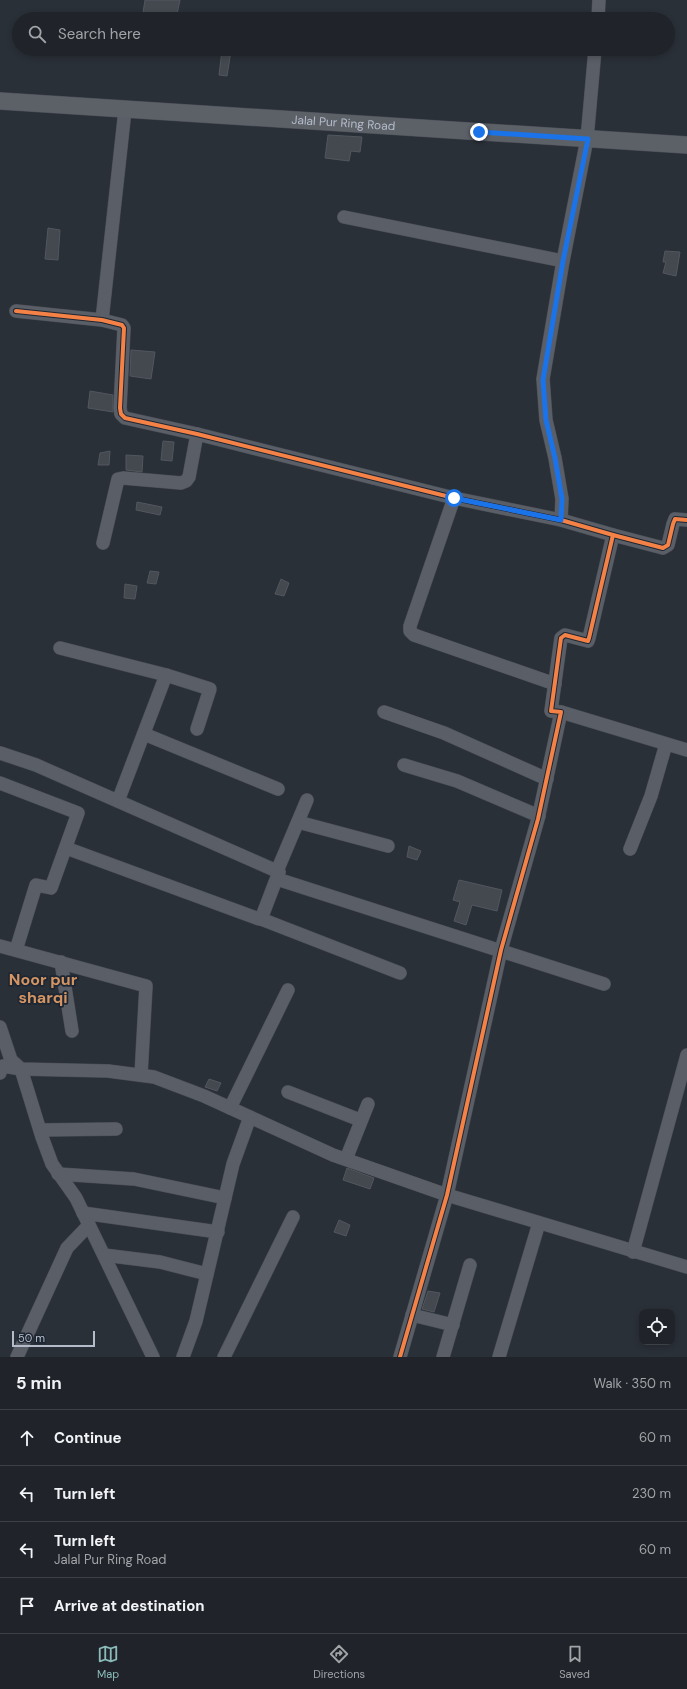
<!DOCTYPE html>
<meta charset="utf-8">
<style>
:root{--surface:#20242a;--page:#282c32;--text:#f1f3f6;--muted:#a2a4a8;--line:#3d4147;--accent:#8bbbb9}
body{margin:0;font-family:"DM Sans",sans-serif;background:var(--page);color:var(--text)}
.controls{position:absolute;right:12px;bottom:12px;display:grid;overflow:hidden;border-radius:8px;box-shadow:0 2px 6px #0003}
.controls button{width:36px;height:36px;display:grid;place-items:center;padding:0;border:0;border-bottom:1px solid var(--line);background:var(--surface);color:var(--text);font:20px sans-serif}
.scale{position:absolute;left:12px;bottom:10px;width:83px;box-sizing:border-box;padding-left:4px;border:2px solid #b4bcc9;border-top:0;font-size:11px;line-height:14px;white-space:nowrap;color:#b4bcc9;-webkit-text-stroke:3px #1d2633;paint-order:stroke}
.stop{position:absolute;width:12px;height:12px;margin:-9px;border:3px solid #1a73e8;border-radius:50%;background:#fff}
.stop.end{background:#1a73e8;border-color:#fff;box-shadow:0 1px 4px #0008}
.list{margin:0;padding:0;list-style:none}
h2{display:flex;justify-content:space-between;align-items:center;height:52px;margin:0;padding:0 16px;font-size:17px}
h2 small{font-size:13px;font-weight:400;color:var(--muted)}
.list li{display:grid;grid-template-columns:26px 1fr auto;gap:12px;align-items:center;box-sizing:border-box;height:56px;padding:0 16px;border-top:1px solid var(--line)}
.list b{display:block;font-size:15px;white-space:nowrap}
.list p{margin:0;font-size:13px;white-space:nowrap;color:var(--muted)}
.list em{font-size:13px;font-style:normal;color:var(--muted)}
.icon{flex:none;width:22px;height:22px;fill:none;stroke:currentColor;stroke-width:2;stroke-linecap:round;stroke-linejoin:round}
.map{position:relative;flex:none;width:687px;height:1357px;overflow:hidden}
.search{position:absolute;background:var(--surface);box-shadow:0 2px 6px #0003;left:12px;right:12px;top:12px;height:44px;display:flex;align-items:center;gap:10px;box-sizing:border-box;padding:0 14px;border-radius:22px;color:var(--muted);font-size:15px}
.sheet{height:276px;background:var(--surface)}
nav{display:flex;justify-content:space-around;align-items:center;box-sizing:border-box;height:56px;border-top:1px solid var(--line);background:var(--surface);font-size:11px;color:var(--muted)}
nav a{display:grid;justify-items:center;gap:2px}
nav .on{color:var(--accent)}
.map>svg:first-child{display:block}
.building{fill:#444950;stroke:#52575f}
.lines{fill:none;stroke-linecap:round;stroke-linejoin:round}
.minor-casing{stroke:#484c53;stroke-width:14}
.major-casing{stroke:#484c55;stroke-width:18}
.minor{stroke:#5a5e66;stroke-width:13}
.major{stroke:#5c6168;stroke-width:17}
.cycleway-casing{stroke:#1d2633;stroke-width:6}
.cycleway{stroke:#f48246;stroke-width:4}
.route{stroke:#1a73e8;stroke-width:5}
.labels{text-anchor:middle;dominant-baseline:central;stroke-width:3.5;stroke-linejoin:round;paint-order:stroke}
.street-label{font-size:12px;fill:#b4bcc9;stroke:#1d2633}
.district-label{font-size:16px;font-weight:bold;fill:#d59563;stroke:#1d2633}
</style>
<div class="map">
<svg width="687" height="1357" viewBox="0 0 687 1357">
<rect width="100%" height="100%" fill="#2a3038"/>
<g class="building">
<polygon points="145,0 180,0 176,19 142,19"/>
<polygon points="222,50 231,51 227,76 219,75"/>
<polygon points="328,135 362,137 360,152 351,151 349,161 325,158"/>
<polygon points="48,228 60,230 58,260 45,259"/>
<polygon points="665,251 680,252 676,276 663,273 666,262 663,262"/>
<polygon points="131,350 155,352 151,379 130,376"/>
<polygon points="90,391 113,395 113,412 88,408"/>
<polygon points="163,441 174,442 172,461 161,460"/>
<polygon points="110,451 109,465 98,465 100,453"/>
<polygon points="126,455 143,456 142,472 126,470"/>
<polygon points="137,502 162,507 160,515 136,510"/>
<polygon points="150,571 159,572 156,584 147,583"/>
<polygon points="281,579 289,583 284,596 275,594"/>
<polygon points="125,584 137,586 135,599 124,598"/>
<polygon points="409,846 421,851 417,860 407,857"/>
<polygon points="459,880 502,890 497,911 472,905 466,925 454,921 460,902 453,900"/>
<polygon points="209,1079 221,1083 217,1091 205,1087"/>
<polygon points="347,1168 374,1178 370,1189 343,1180"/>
<polygon points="339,1220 350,1225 346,1236 334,1232"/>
<polygon points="428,1291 440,1293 434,1312 422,1309"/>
</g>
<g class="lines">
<g class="minor-casing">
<g id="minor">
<polyline points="598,19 599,0"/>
<polyline points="344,217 563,261"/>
<polyline points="16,311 102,320 122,325 124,328 120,408 121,414 125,418 197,434 454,498 561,520 613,535 663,548 668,545 673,524 675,519 687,520"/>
<polyline points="102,320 125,110"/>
<polyline points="454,498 410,626 410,631 414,635 555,684"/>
<polyline points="561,520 562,499 555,458 546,420 543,379 563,261 587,139 595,49"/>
<polyline points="103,543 118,479 123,478 181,483 186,481 189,477 197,434"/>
<polyline points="60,648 166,675 210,689 197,729"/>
<polyline points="384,712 444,733 547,779"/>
<polyline points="561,712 687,750"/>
<polyline points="144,734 278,789"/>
<polyline points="0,753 36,765 279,872 261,919"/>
<polyline points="404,765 457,781 539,816"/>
<polyline points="0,783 78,813 51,888 36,885 16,950"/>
<polyline points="118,801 166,675"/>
<polyline points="298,822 388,846"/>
<polyline points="66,848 259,919 261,919 400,973"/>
<polyline points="630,849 651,796 666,744"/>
<polyline points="277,871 307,800"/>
<polyline points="277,879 604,984"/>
<polyline points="0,946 146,986 141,1075"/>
<polyline points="61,962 72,1031"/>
<polyline points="0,1027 11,1060 21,1069 42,1137 52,1164 76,1198 153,1357"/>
<polyline points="0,1073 1,1068 3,1066 21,1069 108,1071 154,1077 204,1096 333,1155 447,1195 687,1267"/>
<polyline points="288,1092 360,1120"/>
<polyline points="230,1108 288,990"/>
<polyline points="40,1130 116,1129"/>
<polyline points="346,1159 368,1104"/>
<polyline points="58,1174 134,1179 225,1198"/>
<polyline points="83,1213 218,1232"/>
<polyline points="633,1252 687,1055"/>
<polyline points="104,1255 160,1262 207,1274"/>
<polyline points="412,1315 453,1325"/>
<polyline points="17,1357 67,1248 89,1225"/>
<polyline points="183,1357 196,1321 233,1164 250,1117"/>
<polyline points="224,1357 293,1217"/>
<polyline points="400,1357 447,1195 501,950 538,819 561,712 551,711 561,638 565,635 588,641 589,638 613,535"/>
<polyline points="443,1357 470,1265"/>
<polyline points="499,1357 539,1223"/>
</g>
</g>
<g class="major-casing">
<g id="major">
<path id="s1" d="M 0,101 L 687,145"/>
</g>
</g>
<use href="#minor" class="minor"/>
<use href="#major" class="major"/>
<g class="cycleway-casing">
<g id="cycleway">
<polyline points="16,311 102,320 122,325 124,328 120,408 121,414 125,418 197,434 454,498 561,520 613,535 663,548 668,545 673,524 675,519 687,520"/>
<polyline points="400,1357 447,1195 501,950 538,819 561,712 551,711 561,638 565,635 588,641 589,638 613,535"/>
</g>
</g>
<use href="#cycleway" class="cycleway"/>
</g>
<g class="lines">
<polyline class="route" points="454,498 561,520 562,499 555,458 546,420 543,380 563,261 588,139 479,132"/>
</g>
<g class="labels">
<g class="street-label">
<text stroke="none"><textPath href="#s1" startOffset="344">Jalal Pur Ring Road</textPath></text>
</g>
<g class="district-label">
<text x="43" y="979">Noor pur<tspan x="43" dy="18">sharqi</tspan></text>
</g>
</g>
</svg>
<div class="controls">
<button><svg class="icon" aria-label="locate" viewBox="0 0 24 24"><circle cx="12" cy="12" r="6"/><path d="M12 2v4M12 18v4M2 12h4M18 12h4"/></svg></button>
</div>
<div class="scale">50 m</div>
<div class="stop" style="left:454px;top:498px"></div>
<div class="stop end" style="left:479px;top:132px"></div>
<div class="search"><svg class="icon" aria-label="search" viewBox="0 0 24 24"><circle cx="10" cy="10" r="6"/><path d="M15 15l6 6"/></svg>Search here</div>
</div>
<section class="sheet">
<h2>5 min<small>Walk · 350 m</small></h2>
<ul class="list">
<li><svg class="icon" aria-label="ahead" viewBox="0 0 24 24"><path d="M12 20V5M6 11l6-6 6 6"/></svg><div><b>Continue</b></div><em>60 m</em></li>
<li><svg class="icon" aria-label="left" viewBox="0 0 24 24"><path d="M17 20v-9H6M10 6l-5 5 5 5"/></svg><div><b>Turn left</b></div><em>230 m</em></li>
<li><svg class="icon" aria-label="left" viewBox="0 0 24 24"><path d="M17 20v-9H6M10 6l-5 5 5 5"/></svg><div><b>Turn left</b><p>Jalal Pur Ring Road</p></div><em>60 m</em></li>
<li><svg class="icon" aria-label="arrive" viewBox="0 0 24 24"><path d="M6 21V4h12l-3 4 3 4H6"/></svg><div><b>Arrive at destination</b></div></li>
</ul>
</section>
<nav>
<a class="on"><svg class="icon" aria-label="map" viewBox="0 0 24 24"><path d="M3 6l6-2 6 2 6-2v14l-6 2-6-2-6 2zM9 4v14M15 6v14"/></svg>Map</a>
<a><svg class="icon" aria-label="directions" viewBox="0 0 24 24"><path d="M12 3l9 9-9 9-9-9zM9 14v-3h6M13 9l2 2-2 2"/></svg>Directions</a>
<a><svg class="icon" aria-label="saved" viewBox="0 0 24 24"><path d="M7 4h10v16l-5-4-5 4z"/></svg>Saved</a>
</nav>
